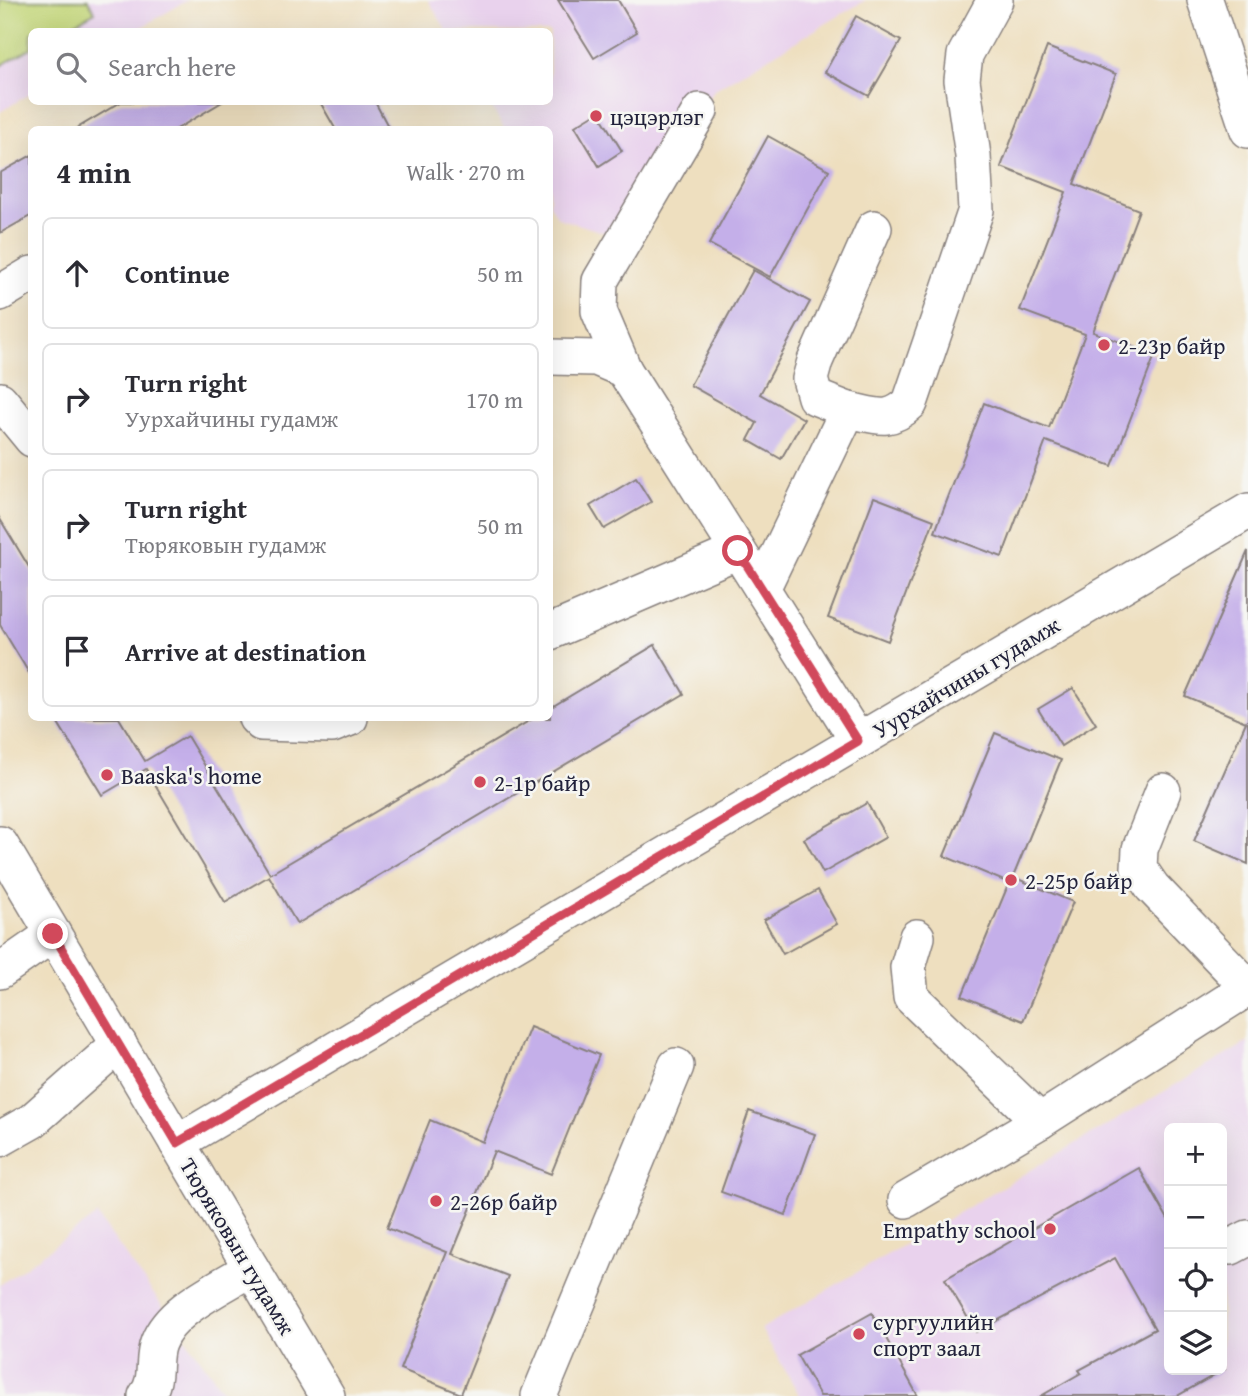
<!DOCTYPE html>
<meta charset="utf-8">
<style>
:root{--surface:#fff;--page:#f7f7f7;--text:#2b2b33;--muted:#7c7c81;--line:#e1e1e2}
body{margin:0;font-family:"Gentium Book Plus",serif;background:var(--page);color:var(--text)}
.controls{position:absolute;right:21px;bottom:21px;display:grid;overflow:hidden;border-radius:10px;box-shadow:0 7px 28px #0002}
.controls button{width:63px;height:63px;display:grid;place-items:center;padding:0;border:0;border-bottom:2px solid var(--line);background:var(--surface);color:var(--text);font:35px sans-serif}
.stop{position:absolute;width:21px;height:21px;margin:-16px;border:5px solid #d1495b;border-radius:50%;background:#fff}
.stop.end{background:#d1495b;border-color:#fff;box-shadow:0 2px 7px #0008}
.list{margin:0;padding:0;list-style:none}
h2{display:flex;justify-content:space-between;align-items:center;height:91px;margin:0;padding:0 28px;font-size:30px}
h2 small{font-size:23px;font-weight:400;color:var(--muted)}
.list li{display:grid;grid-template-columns:46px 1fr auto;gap:21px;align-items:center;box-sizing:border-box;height:112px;margin:0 14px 14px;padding:0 14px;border:2px solid var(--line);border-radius:10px}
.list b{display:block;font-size:26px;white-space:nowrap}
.list p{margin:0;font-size:23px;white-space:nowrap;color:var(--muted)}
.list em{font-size:23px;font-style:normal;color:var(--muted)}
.icon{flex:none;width:38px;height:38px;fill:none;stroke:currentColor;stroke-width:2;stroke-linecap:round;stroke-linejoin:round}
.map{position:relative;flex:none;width:1248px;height:1396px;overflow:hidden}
.search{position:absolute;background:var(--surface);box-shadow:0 7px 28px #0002;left:28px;top:28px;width:525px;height:77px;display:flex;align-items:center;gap:18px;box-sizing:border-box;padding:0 24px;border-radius:10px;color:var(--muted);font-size:26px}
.panel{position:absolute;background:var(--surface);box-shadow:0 7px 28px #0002;left:28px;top:126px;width:525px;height:595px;border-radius:10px}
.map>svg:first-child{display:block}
.built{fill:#e9d2ed;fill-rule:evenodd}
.green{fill:#c2d578;stroke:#727c5a;stroke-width:2}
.building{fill:#c4afe9}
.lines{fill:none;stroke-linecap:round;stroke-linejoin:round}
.minor-casing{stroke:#88807d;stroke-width:38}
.minor{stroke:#fff;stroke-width:35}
.route{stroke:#d1495b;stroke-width:9}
.poi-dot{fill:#d1495b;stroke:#f6f6f2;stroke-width:2.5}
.labels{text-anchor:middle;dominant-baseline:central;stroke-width:5;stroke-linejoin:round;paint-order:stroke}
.poi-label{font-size:23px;fill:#22223b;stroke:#f6f6f2;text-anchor:start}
.street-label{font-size:23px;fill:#22223b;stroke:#f6f6f2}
</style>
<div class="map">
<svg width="1248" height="1396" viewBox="0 0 1248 1396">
<rect width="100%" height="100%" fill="#f6f6f2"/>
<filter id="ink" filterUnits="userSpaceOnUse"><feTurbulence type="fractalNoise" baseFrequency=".0143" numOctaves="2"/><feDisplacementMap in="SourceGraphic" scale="14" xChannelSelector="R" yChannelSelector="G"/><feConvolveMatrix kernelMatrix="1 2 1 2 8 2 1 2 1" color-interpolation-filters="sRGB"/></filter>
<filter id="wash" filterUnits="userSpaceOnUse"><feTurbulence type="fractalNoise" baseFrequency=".00686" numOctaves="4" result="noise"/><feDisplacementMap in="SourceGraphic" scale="28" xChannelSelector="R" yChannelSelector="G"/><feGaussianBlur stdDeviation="1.57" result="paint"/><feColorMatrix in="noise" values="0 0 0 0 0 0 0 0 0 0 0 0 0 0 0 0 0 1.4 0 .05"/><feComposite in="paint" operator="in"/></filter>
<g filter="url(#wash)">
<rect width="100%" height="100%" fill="#eedfbf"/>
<g class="built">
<polygon points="0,0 188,0 135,31 32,32 31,93 0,112"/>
<polygon points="428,0 866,0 715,89 606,233 558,218 550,204 550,130 505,129 488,102 550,102 550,32 447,31"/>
<path d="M 1248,1042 L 1248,1396 L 800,1396 L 761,1329 ZM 1169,1128 L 1222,1128 L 1222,1370 L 1169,1370 Z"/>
<polygon points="97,1215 227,1396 0,1396 0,1285"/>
</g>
<polygon class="green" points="0,0 88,0 95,12 61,31 32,32 31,48 0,66"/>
<g id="blocks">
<g class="building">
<polygon points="558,0 618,0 637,32 594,58"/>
<polygon points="856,16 901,41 869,96 825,72"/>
<polygon points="1047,47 1116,74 1074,184 1139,210 1093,332 1155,355 1112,466 1046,441 1002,557 935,532 984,403 1049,428 1085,334 1020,310 1066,192 1001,167"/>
<polygon points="121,102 222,102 175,130 74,130"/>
<polygon points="320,102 375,102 390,130 336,130"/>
<polygon points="598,112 622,151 599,166 575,126"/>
<polygon points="768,136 829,170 770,277 709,244"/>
<polygon points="32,155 32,215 0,233 0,173"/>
<polygon points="753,270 810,302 760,394 804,419 781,459 748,440 757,423 690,385"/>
<polygon points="636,478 651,502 604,529 590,506"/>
<polygon points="874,497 934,520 888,641 828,618"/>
<polygon points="0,519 32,572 32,678 0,625"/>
<polygon points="1248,551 1248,864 1194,841 1246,722 1185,696"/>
<polygon points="655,645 684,694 297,924 269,876 225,902 146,769 102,795 55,718 119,718 145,761 187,736 270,874 534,718 550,718 550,708"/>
<polygon points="1073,688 1096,724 1061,746 1038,709"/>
<polygon points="995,733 1061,760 1013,877 1073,902 1023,1021 962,996 1009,883 944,856"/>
<polygon points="867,803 886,837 823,873 804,839"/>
<polygon points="818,890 837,924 783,954 764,920"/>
<polygon points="530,1027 599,1055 551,1174 494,1151 452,1254 508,1276 461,1394 400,1369 447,1252 387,1228 430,1120 483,1142"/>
<polygon points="749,1111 815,1134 786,1215 721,1192"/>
<polygon points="1139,1168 1169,1221 1169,1370 1223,1370 1177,1396 1041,1396 1081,1373 1079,1370 1155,1329 1115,1258 976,1332 945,1279"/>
<polygon points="872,1313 918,1396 820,1396 797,1355"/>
</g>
</g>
</g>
<g filter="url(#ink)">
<use href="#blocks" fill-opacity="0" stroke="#88807d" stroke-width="2"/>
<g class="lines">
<g class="minor-casing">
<g id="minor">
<polyline points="1205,0 1248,130"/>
<polyline points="0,293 32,274"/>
<polyline points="550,357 596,358 624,370 858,741"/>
<polyline points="624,370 599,311 600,281 700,111"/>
<polyline points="0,400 32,439"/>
<path d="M 848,410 C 875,415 888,424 910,403 L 976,210 L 973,156 L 962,80 L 965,55 L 995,0"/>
<polyline points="762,589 848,410 815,397 810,379 815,361 874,228"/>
<polyline points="550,632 738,551"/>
<polyline points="256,718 261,723 332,725 350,718"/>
<polyline points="1163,791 1140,849 1139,868 1152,887 1248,987"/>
<polyline points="0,844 327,1396"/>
<polyline points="917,937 908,967 911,997 1040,1121"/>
<polyline points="0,971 53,934"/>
<polyline points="0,1139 32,1121 119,1044"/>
<polyline points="177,1143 1248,511"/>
<polyline points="906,1200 1040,1121 1248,988"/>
<polyline points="1231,1247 1248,1238"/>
<path d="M 146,1396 C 159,1379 151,1361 158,1343 C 171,1308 221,1288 251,1268"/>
<polyline points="539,1396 676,1066"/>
</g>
</g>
<use href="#minor" class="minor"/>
</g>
</g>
<g class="lines" filter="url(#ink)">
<polyline class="route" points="53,934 177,1143 858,741 738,551"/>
</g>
<g class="poi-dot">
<circle cx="596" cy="116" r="7"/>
<circle cx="1104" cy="345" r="7"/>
<circle cx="107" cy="775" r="7"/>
<circle cx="480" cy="782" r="7"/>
<circle cx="1011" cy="880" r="7"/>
<circle cx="436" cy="1201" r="7"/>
<circle cx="1050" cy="1229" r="7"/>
<circle cx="859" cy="1334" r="7"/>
</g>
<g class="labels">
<g class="poi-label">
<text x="610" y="116">цэцэрлэг</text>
<text x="1118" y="345">2-23р байр</text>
<text x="121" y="775">Baaska's home</text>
<text x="494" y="782">2-1р байр</text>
<text x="1025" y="880">2-25р байр</text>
<text x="450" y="1201">2-26р байр</text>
<text x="1036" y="1229" text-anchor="end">Empathy school</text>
<text x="873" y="1321">сургуулийн<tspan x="873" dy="26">спорт заал</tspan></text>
</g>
<g class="street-label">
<text transform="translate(966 677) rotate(-31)">Уурхайчины гудамж</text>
<text transform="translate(238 1246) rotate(59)">Тюряковын гудамж</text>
</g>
</g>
</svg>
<div class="controls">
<button>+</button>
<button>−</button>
<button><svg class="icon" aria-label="locate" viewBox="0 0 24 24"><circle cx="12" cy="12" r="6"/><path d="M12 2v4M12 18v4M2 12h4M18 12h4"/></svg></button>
<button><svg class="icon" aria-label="layers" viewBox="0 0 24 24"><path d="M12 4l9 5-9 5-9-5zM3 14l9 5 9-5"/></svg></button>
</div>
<div class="stop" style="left:738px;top:551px"></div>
<div class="stop end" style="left:53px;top:934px"></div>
<div class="search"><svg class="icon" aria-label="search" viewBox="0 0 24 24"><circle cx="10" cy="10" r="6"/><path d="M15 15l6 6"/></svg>Search here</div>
<section class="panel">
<h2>4 min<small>Walk · 270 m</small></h2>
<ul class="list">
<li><svg class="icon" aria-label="ahead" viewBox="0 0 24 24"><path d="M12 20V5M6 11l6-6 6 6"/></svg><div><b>Continue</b></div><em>50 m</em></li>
<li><svg class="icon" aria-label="right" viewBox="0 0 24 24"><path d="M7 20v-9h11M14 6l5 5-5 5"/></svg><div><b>Turn right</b><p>Уурхайчины гудамж</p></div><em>170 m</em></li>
<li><svg class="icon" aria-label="right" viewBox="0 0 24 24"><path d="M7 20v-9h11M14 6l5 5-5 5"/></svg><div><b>Turn right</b><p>Тюряковын гудамж</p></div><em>50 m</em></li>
<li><svg class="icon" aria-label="arrive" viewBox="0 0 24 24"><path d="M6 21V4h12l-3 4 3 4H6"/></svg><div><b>Arrive at destination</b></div></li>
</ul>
</section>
</div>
